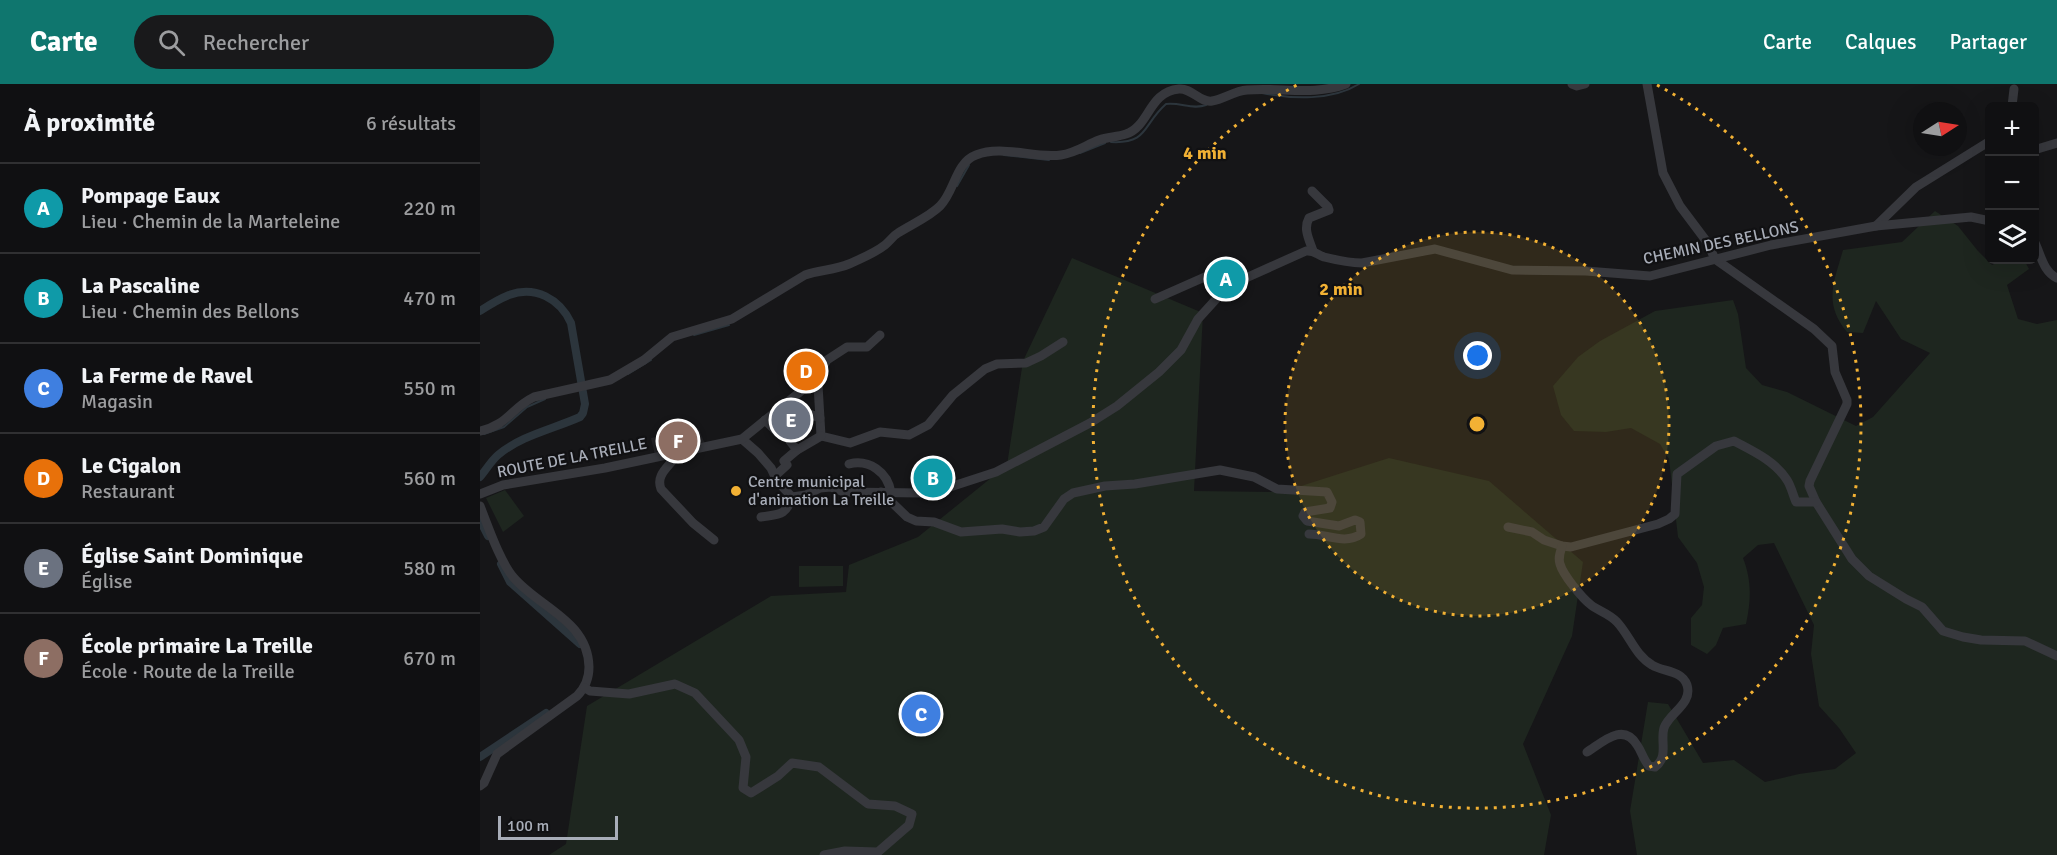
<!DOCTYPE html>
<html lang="fr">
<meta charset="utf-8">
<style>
:root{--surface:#101012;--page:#19191b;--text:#f1f3f6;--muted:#9c9d9f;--line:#303032;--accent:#0f766e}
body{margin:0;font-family:Signika,sans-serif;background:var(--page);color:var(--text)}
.controls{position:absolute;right:18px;top:18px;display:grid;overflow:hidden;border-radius:9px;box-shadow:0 6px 24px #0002}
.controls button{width:54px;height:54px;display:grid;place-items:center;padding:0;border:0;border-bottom:2px solid var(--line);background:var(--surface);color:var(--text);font:30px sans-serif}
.compass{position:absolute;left:1433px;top:18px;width:54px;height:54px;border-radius:50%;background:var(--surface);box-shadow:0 6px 24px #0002;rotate:78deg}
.scale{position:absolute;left:18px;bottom:15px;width:120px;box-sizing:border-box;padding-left:6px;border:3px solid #a8adb8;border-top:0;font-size:16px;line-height:21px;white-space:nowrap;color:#a8adb8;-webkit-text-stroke:4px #111113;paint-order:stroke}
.you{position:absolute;left:998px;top:272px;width:21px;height:21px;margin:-15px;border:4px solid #fff;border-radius:50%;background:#1a73e8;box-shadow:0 0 0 9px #1a73e833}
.badge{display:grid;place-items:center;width:39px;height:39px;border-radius:50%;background:var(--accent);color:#fff;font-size:20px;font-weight:700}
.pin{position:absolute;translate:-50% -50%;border:3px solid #fff;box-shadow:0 2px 6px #0006}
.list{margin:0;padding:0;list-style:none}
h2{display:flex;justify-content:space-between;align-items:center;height:78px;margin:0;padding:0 24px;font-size:26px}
h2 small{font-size:20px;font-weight:400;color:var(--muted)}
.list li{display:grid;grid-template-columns:39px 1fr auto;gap:18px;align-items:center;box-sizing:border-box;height:90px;padding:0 24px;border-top:2px solid var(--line)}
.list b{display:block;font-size:22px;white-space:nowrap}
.list p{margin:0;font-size:20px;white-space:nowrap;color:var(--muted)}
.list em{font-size:20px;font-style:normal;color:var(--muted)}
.icon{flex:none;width:33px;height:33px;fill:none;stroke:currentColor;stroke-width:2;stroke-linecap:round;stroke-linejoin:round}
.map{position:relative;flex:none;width:1577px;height:771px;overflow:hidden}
header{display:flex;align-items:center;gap:36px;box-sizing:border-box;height:84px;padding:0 30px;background:var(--accent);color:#fff}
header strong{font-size:28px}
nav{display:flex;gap:33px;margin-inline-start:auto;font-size:21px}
.search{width:420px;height:54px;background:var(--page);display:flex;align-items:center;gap:15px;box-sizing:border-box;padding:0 21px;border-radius:33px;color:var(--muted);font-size:22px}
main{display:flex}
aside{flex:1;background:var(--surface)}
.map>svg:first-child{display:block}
.built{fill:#222225}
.green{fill:#1e261f}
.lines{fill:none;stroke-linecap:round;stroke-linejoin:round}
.stream{stroke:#2c353c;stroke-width:2}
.canal{stroke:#2c353c;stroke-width:8}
.street{stroke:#37383d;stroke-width:9}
.ring{fill:none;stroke:#f2b134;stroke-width:3;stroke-dasharray:3 6}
.poi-dot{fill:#f2b134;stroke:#111113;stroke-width:2}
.labels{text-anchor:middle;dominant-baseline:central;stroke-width:4.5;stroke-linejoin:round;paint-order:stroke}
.street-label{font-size:16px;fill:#a8adb8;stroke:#111113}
.poi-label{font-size:16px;fill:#a8adb8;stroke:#111113;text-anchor:start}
.centre{fill:#f2b134;stroke:#111113;stroke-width:3}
.ring-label{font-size:18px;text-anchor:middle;font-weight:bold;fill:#f2b134;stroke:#111113;stroke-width:4.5;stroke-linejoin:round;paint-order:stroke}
</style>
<header>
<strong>Carte</strong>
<div class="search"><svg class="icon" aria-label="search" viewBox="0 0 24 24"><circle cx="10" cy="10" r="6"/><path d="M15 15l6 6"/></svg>Rechercher</div>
<nav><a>Carte</a><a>Calques</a><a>Partager</a></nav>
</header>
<main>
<aside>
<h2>À proximité<small>6 résultats</small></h2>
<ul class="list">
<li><span class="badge" style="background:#0f9aa8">A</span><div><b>Pompage Eaux</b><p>Lieu · Chemin de la Marteleine</p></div><em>220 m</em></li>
<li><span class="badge" style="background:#0f9aa8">B</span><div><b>La Pascaline</b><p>Lieu · Chemin des Bellons</p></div><em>470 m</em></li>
<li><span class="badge" style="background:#3f7fe0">C</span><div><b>La Ferme de Ravel</b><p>Magasin</p></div><em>550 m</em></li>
<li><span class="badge" style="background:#e8710a">D</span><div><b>Le Cigalon</b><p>Restaurant</p></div><em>560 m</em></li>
<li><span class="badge" style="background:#6b7280">E</span><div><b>Église Saint Dominique</b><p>Église</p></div><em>580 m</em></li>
<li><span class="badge" style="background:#8d6e63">F</span><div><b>École primaire La Treille</b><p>École · Route de la Treille</p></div><em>670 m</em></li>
</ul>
</aside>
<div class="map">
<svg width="1577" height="771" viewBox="0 0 1577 771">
<rect width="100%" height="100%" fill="#161618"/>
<polygon class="built" points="218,344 225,360 175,371 171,354"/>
<g class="green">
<path d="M 1455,127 L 1478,142 L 1498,167 L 1512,181 L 1524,176 L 1544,176 L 1549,185 L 1527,201 L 1538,235 L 1557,240 L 1577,236 L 1577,771 L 1157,771 L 1150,727 L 1168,618 L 1188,620 L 1223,679 L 1254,676 L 1285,698 L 1319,690 L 1355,685 L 1376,669 L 1359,644 L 1339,622 L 1331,570 L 1334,541 L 1294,459 L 1278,461 L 1263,474 C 1272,497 1271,517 1266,540 L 1243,544 L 1236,561 L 1227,570 L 1211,561 L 1211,534 L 1222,521 L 1224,503 L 1217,479 L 1198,453 L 1189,375 L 1180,360 L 1151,344 L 1126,348 L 1094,347 L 1081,331 L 1073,302 L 1098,273 L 1120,257 L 1175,227 L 1253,216 L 1258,230 L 1266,284 L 1282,301 L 1307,308 L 1376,342 L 1393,333 L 1450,269 L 1421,255 L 1396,217 L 1383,249 L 1367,248 C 1343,219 1354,198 1363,166 L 1422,158 Z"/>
<polygon points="592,174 723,229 714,407 802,408 909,374 1009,397 1103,478 1092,552 1043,660 1071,731 1064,771 69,771 86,760 107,622 291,512 366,508 369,481 438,453 527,381 543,277"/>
<polygon points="25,406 44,432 23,448 6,414"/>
<polygon points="319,482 363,482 363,502 319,503"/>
</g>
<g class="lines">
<g class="stream">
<path d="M 782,9 C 812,15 852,17 879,0"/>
<path d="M 631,58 C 669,60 662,41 686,20 C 700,18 713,26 726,21"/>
<polyline points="600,69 625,59"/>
<polyline points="524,71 569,76"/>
<polyline points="477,102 489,81"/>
<polyline points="214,251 249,241"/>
<polyline points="148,290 171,276"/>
<polyline points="4,350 24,343 47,323 65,315"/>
</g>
<g class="canal">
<path d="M 0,227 C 9,221 19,215 29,211 C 55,201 80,215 91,239 L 105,320 L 103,329 L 100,333 C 73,345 40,352 18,371 C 11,377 6,386 0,393"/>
<polyline points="0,436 8,452"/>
<polyline points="21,480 30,498 100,560"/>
<polyline points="0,673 66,629"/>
</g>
<g class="street">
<polyline points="1092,0 1097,2 1105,0"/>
<polyline points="1167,0 1183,89 1200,122 1227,158 1235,175 1334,245 1352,262 1355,288 1367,316 1367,320 1330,397 1329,402 1336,418 1372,475 1389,492 1426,515 1442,523 1463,547 1483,553 1501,556 1545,557 1577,572"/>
<polyline points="1532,22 1534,5"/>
<polyline points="1554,66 1577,59"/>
<path d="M 832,107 L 848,123 L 849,126 L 829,134 C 823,145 829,155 833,167"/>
<polyline points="1396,142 1436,103 1510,57"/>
<path d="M 1554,157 C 1561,170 1563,188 1577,194"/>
<polyline points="675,215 727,192 737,193 748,202"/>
<polyline points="336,295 338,301 341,352 370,359 400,348 429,351 448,341 473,311 505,285 517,280 546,279 561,272 583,258"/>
<polyline points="314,314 319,326 340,334"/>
<polyline points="285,336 297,348 306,352 317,366 341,352"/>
<path d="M 0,347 C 28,341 31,324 54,313 L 130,296 L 164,276 L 192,253 L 252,235 L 325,191 C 339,186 355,186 369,180 C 380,175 395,169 405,161 C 410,157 413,152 418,149 C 432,140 449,133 460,122 C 475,107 475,79 496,71 C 522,60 554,75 581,71 C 595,69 606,61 619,56 C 628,53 637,53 646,50 C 670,42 668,8 699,5 C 712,4 720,19 732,17 C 744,15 754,7 767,6 C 800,3 834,12 866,0"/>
<polyline points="262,355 278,369 291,384 297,397 312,413"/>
<path d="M 194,369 L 194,375 C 186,385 176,392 181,405 L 213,439 L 234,456"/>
<path d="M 369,380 C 389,375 408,388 411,409"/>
<polyline points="295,392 307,381 304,377 317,366"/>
<path d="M 401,408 L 427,433 L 436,437 L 454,438 L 481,448 L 522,445 L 540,448 L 554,447 L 564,443 L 584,415 L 593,409 L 625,402 L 655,400 L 740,386 L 774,393 L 797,405 L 847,408 L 852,418 L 850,424 L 825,428 L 823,432 L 827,437 L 859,442 L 875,436 L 880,438 L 881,450 C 865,461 847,450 829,450"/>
<polyline points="0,410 23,401 125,384 262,355 336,295 347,276 367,263 387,263 400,251"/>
<path d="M 312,413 L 326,411 L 340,404 L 351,403 L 364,408 L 441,409 L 467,404 L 516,388 L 610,339 L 637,322 L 679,288 L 701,266 L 718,235 L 748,202 L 826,167 C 834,166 836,170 844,173 C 856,176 869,179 882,179 L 955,165 L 1032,186 L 1106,187 L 1170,192 L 1291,161 L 1396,142 L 1491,133 L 1510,137"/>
<path d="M 0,422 C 8,442 20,478 34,494 C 60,524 108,537 109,583 C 109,595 105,604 97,612 L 17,670 L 4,699 L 0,702"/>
<path d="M 281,433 C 299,430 306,432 312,413"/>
<path d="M 1028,443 L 1052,448 L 1064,456 L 1082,462 L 1091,463 L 1178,440 L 1189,435 L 1195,430 L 1197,390 L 1236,362 L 1254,357 C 1273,367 1295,377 1307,396 C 1311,402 1313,411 1316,418 L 1336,418"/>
<path d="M 1082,462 C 1080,469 1078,474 1080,480 C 1083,491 1102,514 1111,521 C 1119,527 1130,530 1137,538 C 1150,552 1155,571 1172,581 C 1183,588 1202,586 1207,601 C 1213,620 1189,629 1184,644 C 1180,657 1189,673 1175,683 L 1169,682 C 1163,675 1162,668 1157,661 C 1143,638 1123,658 1107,668"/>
<polyline points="105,604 110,607 149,610 195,600 215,609 259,656 266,673 263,704 271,709 298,692 312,679 339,683 388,720 415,722 432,730 429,741 398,768 365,767 344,771"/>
</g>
</g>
<circle cx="997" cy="340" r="192" fill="#f2b134" fill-opacity=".12"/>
<g class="ring">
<circle cx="997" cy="340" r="192"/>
<path d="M1177 1A384 384 0 1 1 817 1"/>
</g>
<circle class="poi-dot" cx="256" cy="407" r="6"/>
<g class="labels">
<g class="street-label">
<text transform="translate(1241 159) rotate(-12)">CHEMIN DES BELLONS</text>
<text transform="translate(92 374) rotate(-11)">ROUTE DE LA TREILLE</text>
</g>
<g class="poi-label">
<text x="268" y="398">Centre municipal<tspan x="268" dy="18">d'animation La Treille</tspan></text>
</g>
</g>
<circle cx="997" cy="340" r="9" class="centre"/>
<g class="ring-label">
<text x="725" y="75">4 min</text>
<text x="861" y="211">2 min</text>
</g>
</svg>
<div class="controls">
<button>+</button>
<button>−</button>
<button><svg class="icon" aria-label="layers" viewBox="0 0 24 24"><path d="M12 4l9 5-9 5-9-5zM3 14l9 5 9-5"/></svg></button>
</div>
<svg class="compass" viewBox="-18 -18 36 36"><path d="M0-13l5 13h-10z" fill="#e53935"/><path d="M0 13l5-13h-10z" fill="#9c9d9f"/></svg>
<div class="scale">100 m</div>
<div class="you"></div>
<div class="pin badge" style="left:746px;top:195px;background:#0f9aa8">A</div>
<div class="pin badge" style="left:453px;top:394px;background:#0f9aa8">B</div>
<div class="pin badge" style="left:441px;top:630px;background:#3f7fe0">C</div>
<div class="pin badge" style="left:326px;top:287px;background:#e8710a">D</div>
<div class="pin badge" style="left:311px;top:336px;background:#6b7280">E</div>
<div class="pin badge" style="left:198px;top:357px;background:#8d6e63">F</div>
</div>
</main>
